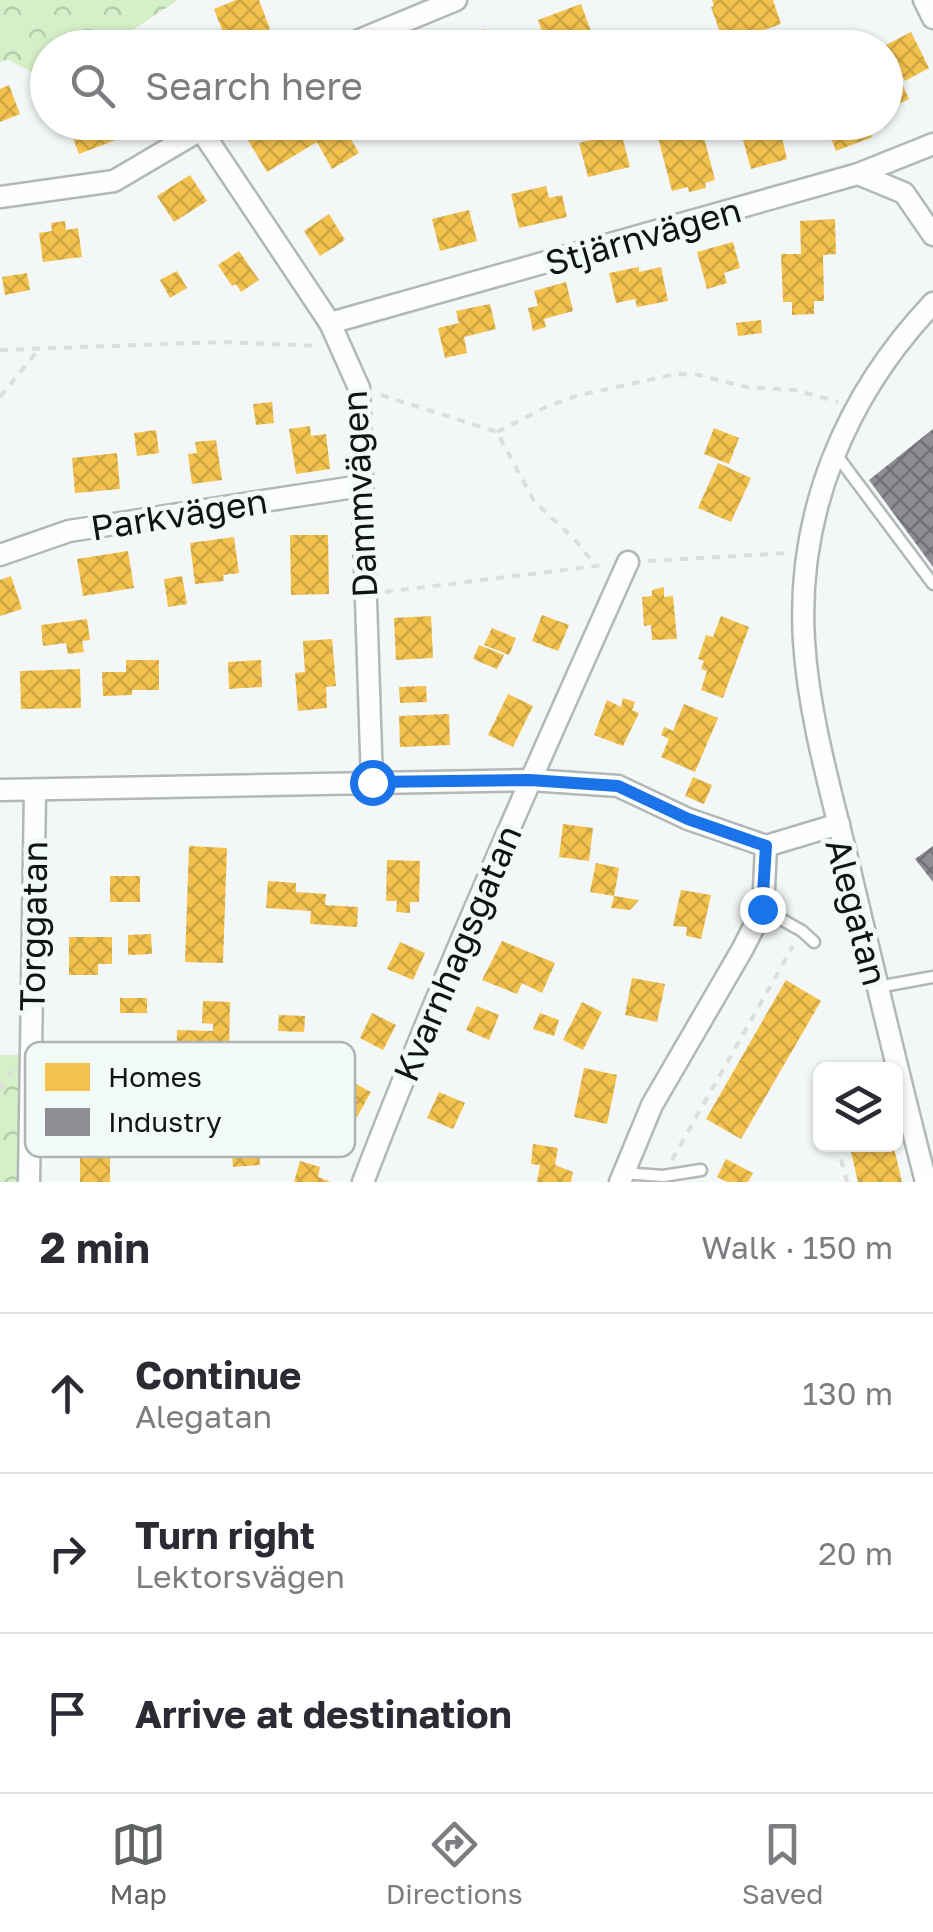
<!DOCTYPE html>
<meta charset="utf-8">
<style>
:root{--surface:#fff;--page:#f2f2f3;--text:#2b2b33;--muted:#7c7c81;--line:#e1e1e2;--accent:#606363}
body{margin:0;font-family:"Golos Text",sans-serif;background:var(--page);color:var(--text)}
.controls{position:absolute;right:30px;bottom:30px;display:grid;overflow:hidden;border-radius:15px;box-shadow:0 2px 8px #0004}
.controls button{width:90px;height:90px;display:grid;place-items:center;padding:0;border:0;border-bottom:2px solid var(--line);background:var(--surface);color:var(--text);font:50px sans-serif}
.stop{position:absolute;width:30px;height:30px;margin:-22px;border:8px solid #1a73e8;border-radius:50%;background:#fff}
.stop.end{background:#1a73e8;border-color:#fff;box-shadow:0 2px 10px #0008}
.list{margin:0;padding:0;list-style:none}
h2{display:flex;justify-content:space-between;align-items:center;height:130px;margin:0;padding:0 40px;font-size:42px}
h2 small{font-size:32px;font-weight:400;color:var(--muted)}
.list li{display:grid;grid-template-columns:65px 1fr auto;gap:30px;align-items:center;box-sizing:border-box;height:160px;padding:0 40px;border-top:2px solid var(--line)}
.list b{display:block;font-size:38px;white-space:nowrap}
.list p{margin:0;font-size:32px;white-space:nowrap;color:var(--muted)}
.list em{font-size:32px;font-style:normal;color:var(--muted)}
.icon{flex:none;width:55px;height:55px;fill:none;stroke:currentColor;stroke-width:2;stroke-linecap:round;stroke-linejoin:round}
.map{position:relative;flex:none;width:933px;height:1182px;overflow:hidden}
.search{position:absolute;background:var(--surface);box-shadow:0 2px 8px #0004;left:30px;right:30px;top:30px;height:110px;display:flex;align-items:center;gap:25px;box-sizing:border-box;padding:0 35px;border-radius:55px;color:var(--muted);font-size:38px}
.sheet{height:610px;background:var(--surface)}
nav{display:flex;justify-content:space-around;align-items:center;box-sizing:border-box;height:140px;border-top:2px solid var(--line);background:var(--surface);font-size:28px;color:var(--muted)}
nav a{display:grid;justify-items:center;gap:5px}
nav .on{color:var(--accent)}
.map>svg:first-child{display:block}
.forest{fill:url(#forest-crowns)}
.homes{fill:url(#homes-cross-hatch)}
.industry{fill:url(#industry-cross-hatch)}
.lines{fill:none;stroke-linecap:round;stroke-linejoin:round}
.lane-casing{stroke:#b4b7b8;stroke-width:15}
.street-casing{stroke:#b4b7b8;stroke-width:25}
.path{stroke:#dcdddd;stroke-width:4;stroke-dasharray:8 8;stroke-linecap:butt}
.lane{stroke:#fdfefe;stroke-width:10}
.street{stroke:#fdfefe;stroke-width:20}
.route{stroke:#1a73e8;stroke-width:12}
.labels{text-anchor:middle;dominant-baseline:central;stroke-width:10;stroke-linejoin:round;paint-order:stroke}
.street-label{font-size:35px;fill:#111313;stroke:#f1f9f9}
.key{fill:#f1f9f9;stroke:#aeb4b4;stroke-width:2.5}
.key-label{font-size:28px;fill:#111313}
</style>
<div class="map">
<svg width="933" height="1182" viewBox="0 0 933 1182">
<defs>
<pattern id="forest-crowns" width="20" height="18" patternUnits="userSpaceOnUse" patternTransform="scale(2.5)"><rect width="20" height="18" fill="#d5efc8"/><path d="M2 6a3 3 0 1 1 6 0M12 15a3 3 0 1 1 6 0" fill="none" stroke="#b6ccab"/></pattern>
<pattern id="homes-cross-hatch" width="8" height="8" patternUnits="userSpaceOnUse" patternTransform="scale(2.5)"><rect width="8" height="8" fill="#f2c14e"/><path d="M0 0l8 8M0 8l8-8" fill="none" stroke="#cea543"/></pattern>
<pattern id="industry-cross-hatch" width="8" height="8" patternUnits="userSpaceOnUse" patternTransform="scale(2.5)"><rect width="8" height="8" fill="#8d8d92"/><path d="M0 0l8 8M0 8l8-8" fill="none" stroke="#727276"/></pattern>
</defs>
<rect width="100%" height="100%" fill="#f3f7f7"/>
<g class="forest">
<polygon points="0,0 178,0 107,47 48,48 47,79 8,60 0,62"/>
<polygon points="0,1055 31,1055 29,1182 0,1182"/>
</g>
<g class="homes">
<polygon points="236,0 259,0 270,29 228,45 214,9"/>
<polygon points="712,0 773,0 781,24 724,44 711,7 714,6"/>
<polygon points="581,4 593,37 568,48 548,48 538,20"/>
<polygon points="486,29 493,48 445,48 444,44"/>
<polygon points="911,32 929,68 905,81 886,45"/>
<polygon points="899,77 909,99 896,105 886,83"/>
<polygon points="9,85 20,114 0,122 0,89"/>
<polygon points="67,122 124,122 129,135 79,154"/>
<polygon points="271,122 317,122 322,131 341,122 359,153 332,169 317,142 267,172 246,137"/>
<polygon points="685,122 700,122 715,180 705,183 706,188 689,192 688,187 672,191 656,130"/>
<polygon points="738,122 778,122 787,159 751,169"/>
<polygon points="825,122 867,122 872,137 836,151"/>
<polygon points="621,132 630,167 588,177 579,143"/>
<polygon points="190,175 207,201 174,222 157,196"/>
<polygon points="546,186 549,198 562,195 567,217 519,228 511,194"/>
<polygon points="469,210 477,241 440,251 432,219"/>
<polygon points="329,214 345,240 320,256 304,231"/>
<polygon points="835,219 836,254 823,255 824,301 814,301 814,314 792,315 792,302 783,302 781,254 801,254 800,221"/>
<polygon points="65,221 66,230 78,228 82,257 43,262 39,233 52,231 51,223"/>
<polygon points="733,242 740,268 724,273 727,283 707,289 697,252"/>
<polygon points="239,251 259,280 241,292 236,284 232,286 218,265"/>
<polygon points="639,267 639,272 661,267 668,301 637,307 635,299 616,303 609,273"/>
<polygon points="177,271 187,288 170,298 160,280"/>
<polygon points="27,273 30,290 5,295 2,277"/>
<polygon points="566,282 573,311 544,319 546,327 533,331 528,308 538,306 534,291"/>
<polygon points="490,304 496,329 464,337 467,353 445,358 438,328 459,323 456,311"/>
<polygon points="761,320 762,333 738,336 736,323"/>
<polygon points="272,402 274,423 256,425 253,404"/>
<polygon points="310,426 311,436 326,434 330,469 296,474 289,429"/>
<polygon points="714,428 739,438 729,464 704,454"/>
<polygon points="156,430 159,453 137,456 134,433"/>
<polygon points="216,440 222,480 192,484 188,454 197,453 195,442"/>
<polygon points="117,453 120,489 75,493 72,458"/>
<polygon points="718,463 751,478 731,522 698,508"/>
<polygon points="290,535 328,535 329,594 291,595"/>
<polygon points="234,537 239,573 223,575 224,581 195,584 190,543"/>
<polygon points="128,551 134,588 83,596 77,559"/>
<polygon points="11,576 22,609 0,616 0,580"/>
<polygon points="182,576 187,604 168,607 164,579"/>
<polygon points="664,587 664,597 673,596 677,639 652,640 651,625 644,626 642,597 652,596 652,590"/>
<polygon points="542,615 569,625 558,651 532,641"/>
<polygon points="431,616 433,658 396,660 394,618"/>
<polygon points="721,616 749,627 723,698 701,690 707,671 701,669 704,661 698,659 706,635 713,637"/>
<polygon points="87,619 90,640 82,641 84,652 68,654 66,643 43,646 41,625"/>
<polygon points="492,628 516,638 509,655 484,645"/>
<polygon points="332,639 336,686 326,687 327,708 298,711 295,673 305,672 303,641"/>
<polygon points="479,645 504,655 497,669 473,659"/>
<polygon points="126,660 159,660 159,690 132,690 132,695 103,696 102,672 126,672"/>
<polygon points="261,660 262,687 229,689 228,662"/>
<polygon points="80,669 81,708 21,709 20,671"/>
<polygon points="426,686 427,702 400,703 399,687"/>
<polygon points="508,694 533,706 513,747 488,735"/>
<polygon points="623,698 635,702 632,710 639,713 623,746 594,735 607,700 621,707"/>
<polygon points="684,704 718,718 695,772 661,757 669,739 661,735 664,727 673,731"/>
<polygon points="449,714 450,745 400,747 399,716"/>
<polygon points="693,777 712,785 704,804 685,796"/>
<polygon points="563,824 593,828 589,861 559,857"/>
<polygon points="189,846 227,848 223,963 185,962"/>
<polygon points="387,860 420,861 419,902 410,902 410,913 396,912 397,901 386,901"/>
<polygon points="596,863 619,868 614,896 639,900 630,910 611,908 614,896 590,892"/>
<rect x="110" y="876" width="30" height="26"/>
<polygon points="268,881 296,883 296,892 326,894 325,905 358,907 357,927 310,924 311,911 266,908"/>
<polygon points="681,890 711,895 701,939 686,936 687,927 673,926"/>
<polygon points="151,934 152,954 128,955 128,935"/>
<polygon points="69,937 112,937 112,964 98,964 98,975 69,975"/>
<polygon points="502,941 555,963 542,993 522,983 517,994 482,980"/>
<polygon points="400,942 425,953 413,980 387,969"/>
<polygon points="632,978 665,984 657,1022 625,1015"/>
<polygon points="786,980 821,1001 741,1139 706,1119"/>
<rect x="120" y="998" width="27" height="15"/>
<polygon points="203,1001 230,1002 229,1052 206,1051 205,1102 176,1101 177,1030 213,1031 213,1024 202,1023"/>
<polygon points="582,1002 602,1012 583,1050 563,1040"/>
<polygon points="477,1006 499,1015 489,1040 466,1030"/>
<polygon points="372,1013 396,1025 383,1050 360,1038"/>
<polygon points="540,1013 559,1020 554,1036 533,1029"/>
<polygon points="279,1015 305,1016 304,1032 278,1031"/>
<polygon points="584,1068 617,1075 607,1124 574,1117"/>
<polygon points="347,1079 371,1092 357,1117 333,1104"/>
<polygon points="439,1092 465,1103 453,1129 427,1118"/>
<rect x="80" y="1142" width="30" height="40"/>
<polygon points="533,1144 558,1148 555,1165 573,1172 571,1182 537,1182 540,1165 531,1164"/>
<polygon points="849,1144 893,1144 902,1182 858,1182"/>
<polygon points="259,1152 260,1165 233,1167 232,1153"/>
<polygon points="726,1159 753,1173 748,1182 727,1182 717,1177"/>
<polygon points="300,1161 320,1167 318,1177 331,1182 294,1182"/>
</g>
<g class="industry">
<polygon points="933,429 933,567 869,480"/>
<polygon points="933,846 933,882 915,859"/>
</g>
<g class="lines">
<g class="lane-casing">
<g id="lane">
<polyline points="835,453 933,584"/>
<polyline points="763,909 802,931 814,942"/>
<polyline points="878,987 933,977"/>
<polyline points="623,1173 663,1176 701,1170"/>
</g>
</g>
<g class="street-casing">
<g id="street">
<polyline points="924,0 933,18"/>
<polyline points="340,48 456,0"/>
<polyline points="201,130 330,323 359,388 372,782"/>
<polyline points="858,174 933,144"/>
<polyline points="0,197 114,181 214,122"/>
<polyline points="330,323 858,174 904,193 933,235"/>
<polyline points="0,555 69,531 361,486"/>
<polyline points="0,790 531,780 618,786 688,819 766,846 839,824"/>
<polyline points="29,1182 35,791"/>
<path d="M 363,1182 C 444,972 536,767 628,562"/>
<polyline points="620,1182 652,1105 742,950 763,909 766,846"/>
<path d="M 926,1182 C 900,1081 876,980 852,879 C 834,801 809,721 804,641 C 796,513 846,395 933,303"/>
</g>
</g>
<g class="path">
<polyline points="0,350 222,342 317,346"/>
<polyline points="381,395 497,432 534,501 576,541 596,566"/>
<polyline points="0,397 39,349"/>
<polyline points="497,432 546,407 576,396 676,374 698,375 746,387 795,390 838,402"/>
<polyline points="648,561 789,553"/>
<polyline points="385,592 604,565"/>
<polyline points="0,1089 11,1071"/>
<polyline points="837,1144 847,1182"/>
<polyline points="672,1160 793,946"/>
</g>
<use href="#lane" class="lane"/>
<use href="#street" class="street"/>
</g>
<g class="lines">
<polyline class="route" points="372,782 530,780 618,786 688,819 766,846 762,909"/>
</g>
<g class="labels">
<g class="street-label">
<text transform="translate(643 236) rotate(-16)">Stjärnvägen</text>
<text transform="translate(359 494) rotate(-93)">Dammvägen</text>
<text transform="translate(179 514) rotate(-9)">Parkvägen</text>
<text transform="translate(857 912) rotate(75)">Alegatan</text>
<text transform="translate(33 926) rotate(-89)">Torggatan</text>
<text transform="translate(457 953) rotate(-67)">Kvarnhagsgatan</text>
</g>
</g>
<rect x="25" y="1042" width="330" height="115" rx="15" class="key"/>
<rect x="45" y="1063" width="45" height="28" fill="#f2c14e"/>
<rect x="45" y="1108" width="45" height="28" fill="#8d8d92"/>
<g class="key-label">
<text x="108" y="1087">Homes</text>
<text x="108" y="1132">Industry</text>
</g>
</svg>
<div class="controls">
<button><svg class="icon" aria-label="layers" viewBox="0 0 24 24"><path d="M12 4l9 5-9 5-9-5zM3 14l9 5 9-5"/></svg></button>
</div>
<div class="stop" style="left:372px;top:782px"></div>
<div class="stop end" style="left:762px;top:909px"></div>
<div class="search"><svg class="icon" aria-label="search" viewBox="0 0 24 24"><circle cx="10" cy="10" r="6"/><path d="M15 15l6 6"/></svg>Search here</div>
</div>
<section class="sheet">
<h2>2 min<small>Walk · 150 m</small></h2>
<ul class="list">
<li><svg class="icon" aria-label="ahead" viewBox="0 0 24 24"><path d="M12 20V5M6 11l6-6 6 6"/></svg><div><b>Continue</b><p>Alegatan</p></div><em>130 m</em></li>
<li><svg class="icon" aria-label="right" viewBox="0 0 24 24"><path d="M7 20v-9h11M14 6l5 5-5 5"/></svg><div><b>Turn right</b><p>Lektorsvägen</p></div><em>20 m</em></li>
<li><svg class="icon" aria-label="arrive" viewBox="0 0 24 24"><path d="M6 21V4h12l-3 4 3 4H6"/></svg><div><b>Arrive at destination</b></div></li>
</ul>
</section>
<nav>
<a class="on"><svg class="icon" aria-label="map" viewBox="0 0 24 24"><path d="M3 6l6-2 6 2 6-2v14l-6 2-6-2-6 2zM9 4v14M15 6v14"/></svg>Map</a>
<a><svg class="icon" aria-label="directions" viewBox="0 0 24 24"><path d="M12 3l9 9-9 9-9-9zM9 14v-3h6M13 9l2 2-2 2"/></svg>Directions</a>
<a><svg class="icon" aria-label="saved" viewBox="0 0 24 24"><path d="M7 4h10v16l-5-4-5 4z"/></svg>Saved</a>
</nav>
